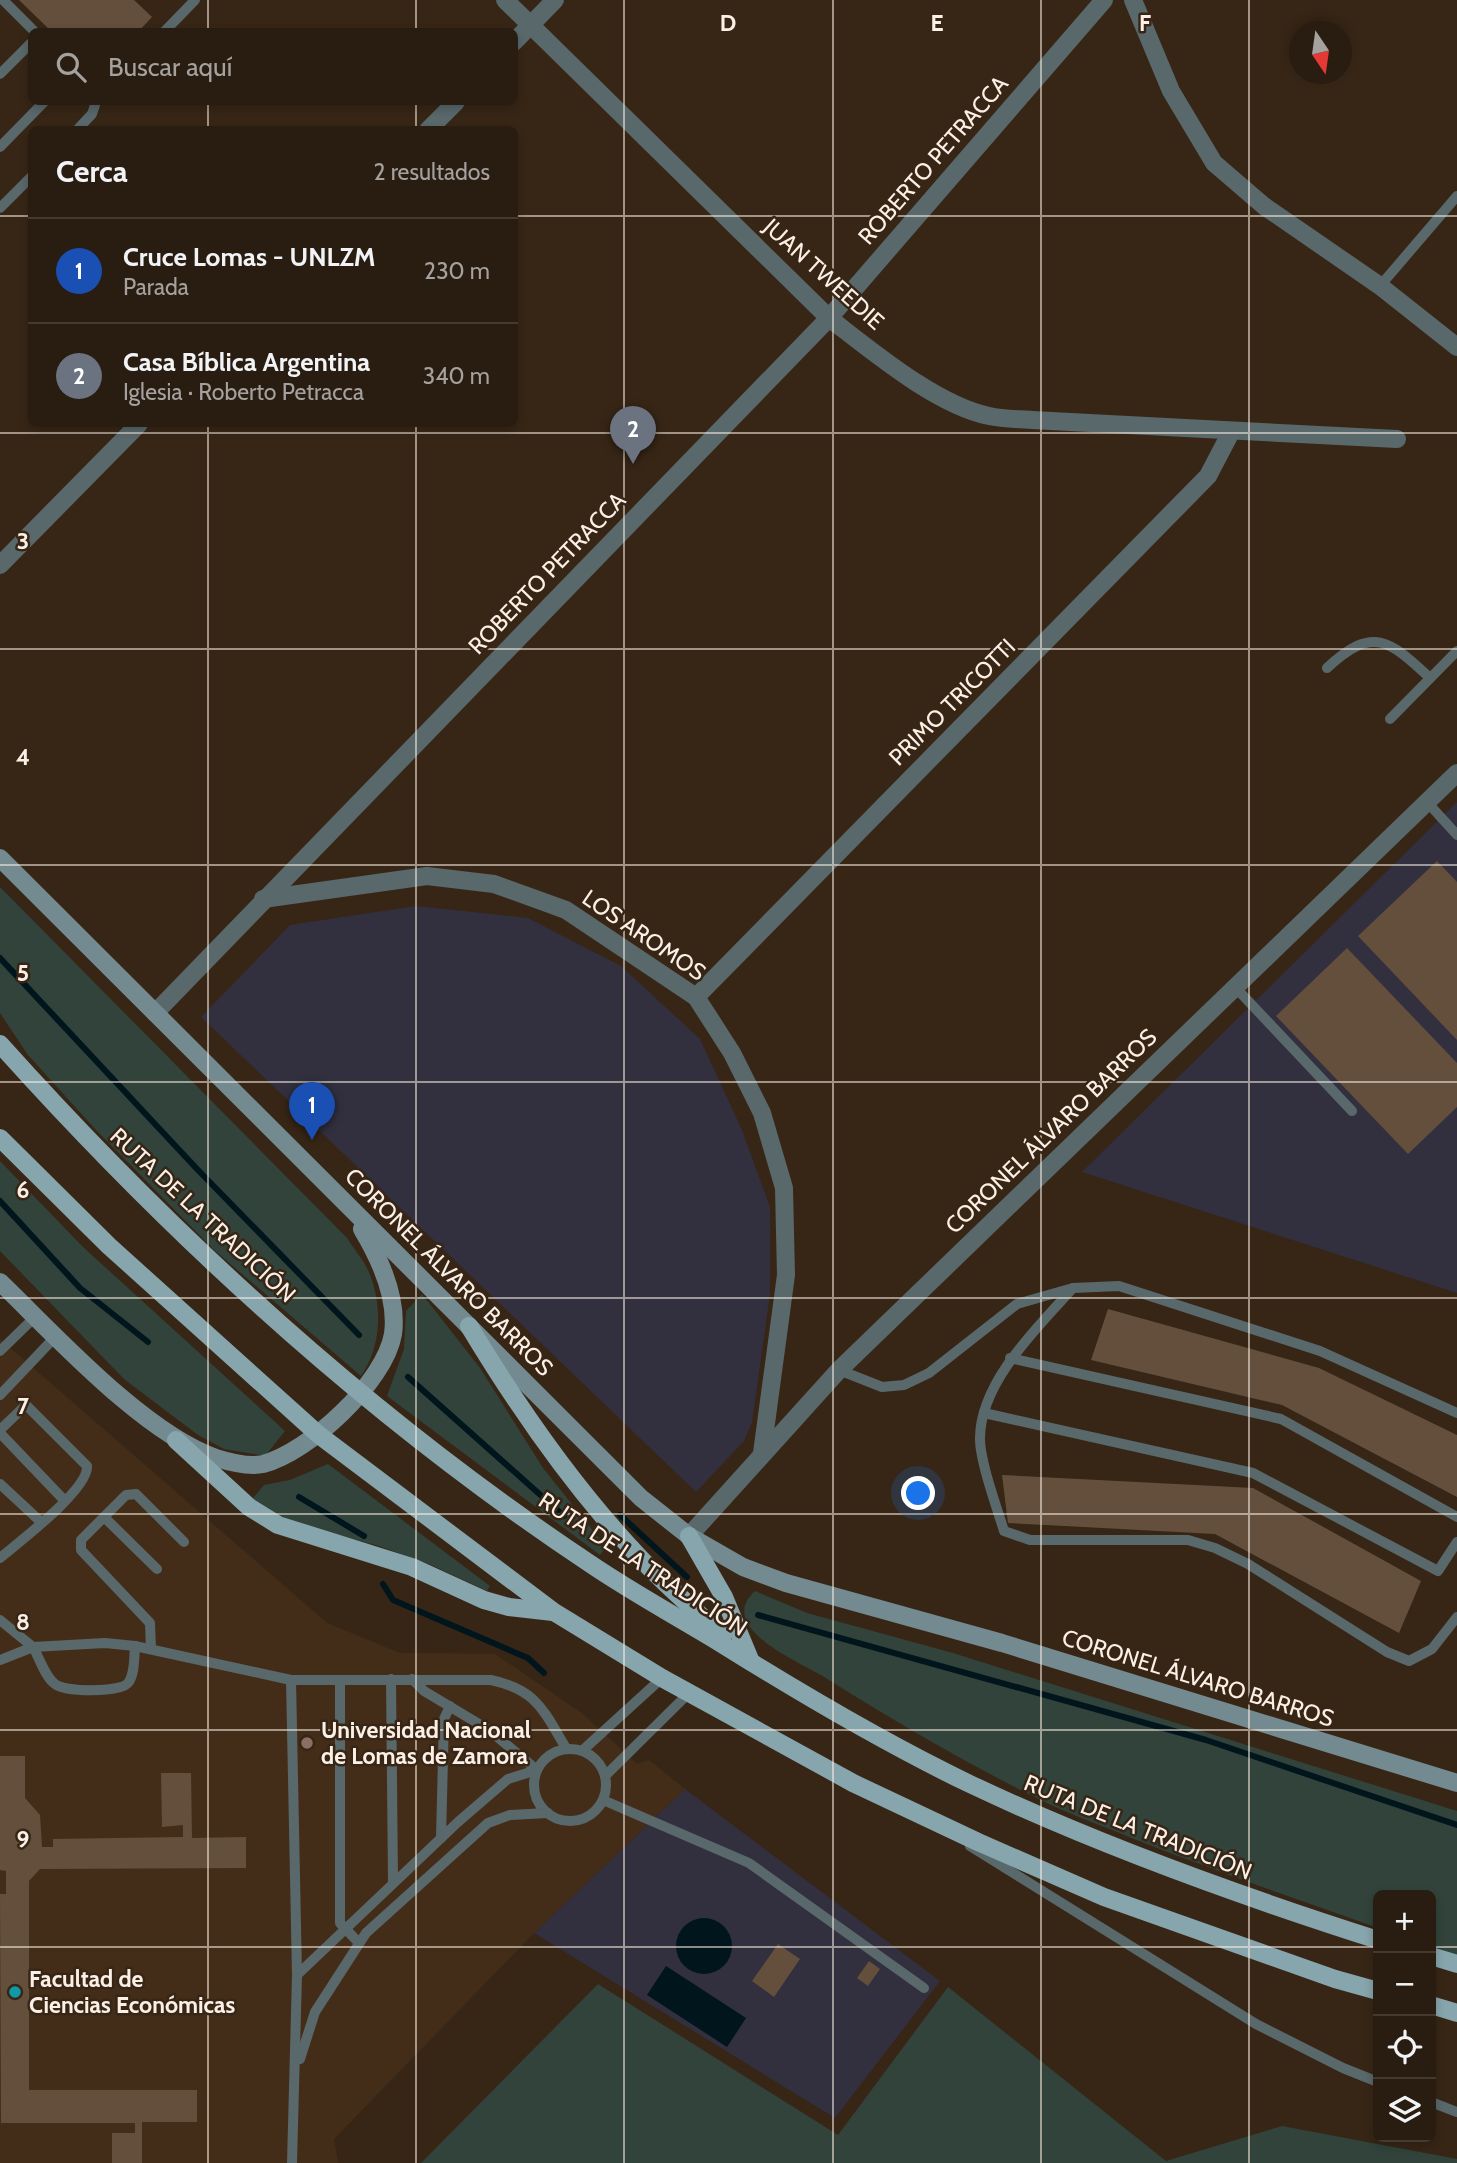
<!DOCTYPE html>
<html lang="es">
<meta charset="utf-8">
<style>
:root{--surface:#291c10;--page:#312519;--text:#f1f3f6;--muted:#a5a19f;--line:#453a30;--accent:#f1a17d}
body{margin:0;font-family:Cabin,sans-serif;background:var(--page);color:var(--text)}
.controls{position:absolute;right:21px;bottom:21px;display:grid;overflow:hidden;border-radius:10px;box-shadow:0 4px 10px #0003}
.controls button{width:63px;height:63px;display:grid;place-items:center;padding:0;border:0;border-bottom:2px solid var(--line);background:var(--surface);color:var(--text);font:35px sans-serif}
.compass{position:absolute;left:1289px;top:21px;width:63px;height:63px;border-radius:50%;background:var(--surface);box-shadow:0 4px 10px #0003;rotate:167deg}
.you{position:absolute;left:919px;top:1494px;width:24px;height:24px;margin:-18px;border:5px solid #fff;border-radius:50%;background:#1a73e8;box-shadow:0 0 0 10px #1a73e833}
.badge{display:grid;place-items:center;width:46px;height:46px;border-radius:50%;background:var(--accent);color:#fff;font-size:23px;font-weight:700}
.pin{position:absolute;translate:-50% -58px;filter:drop-shadow(0 2px 4px #0008)}
.pin::after{content:'';position:absolute;top:37px;width:24px;height:21px;background:inherit;clip-path:polygon(0 0,100% 0,50% 100%)}
.list{margin:0;padding:0;list-style:none}
h2{display:flex;justify-content:space-between;align-items:center;height:91px;margin:0;padding:0 28px;font-size:30px}
h2 small{font-size:23px;font-weight:400;color:var(--muted)}
.list li{display:grid;grid-template-columns:46px 1fr auto;gap:21px;align-items:center;box-sizing:border-box;height:105px;padding:0 28px;border-top:2px solid var(--line)}
.list b{display:block;font-size:26px;white-space:nowrap}
.list p{margin:0;font-size:23px;white-space:nowrap;color:var(--muted)}
.list em{font-size:23px;font-style:normal;color:var(--muted)}
.icon{flex:none;width:38px;height:38px;fill:none;stroke:currentColor;stroke-width:2;stroke-linecap:round;stroke-linejoin:round}
.map{position:relative;flex:none;width:1457px;height:2163px;overflow:hidden}
.search{position:absolute;background:var(--surface);box-shadow:0 4px 10px #0003;left:28px;top:28px;width:490px;height:77px;display:flex;align-items:center;gap:18px;box-sizing:border-box;padding:0 24px;border-radius:10px;color:var(--muted);font-size:26px}
.panel{position:absolute;background:var(--surface);box-shadow:0 4px 10px #0003;left:28px;top:126px;width:490px;height:301px;border-radius:10px}
.map>svg:first-child{display:block}
.industrial{fill:#322f3f}
.built{fill:#442d18}
.green{fill:#31433a}
.water{fill:#00151c}
.lines{fill:none;stroke-linecap:round;stroke-linejoin:round}
.stream{stroke:#00151c;stroke-width:6}
.building{fill:#644f3c}
.service{stroke:#59686b;stroke-width:10}
.minor{stroke:#59686b;stroke-width:18}
.tertiary{stroke:#59686b;stroke-width:18}
.secondary{stroke:#738b90;stroke-width:18}
.primary{stroke:#87a5ac;stroke-width:18}
.grid{fill:none;stroke:#fcf0e6;stroke-width:2;stroke-opacity:0.55}
.education-dot{fill:#8d6e63;stroke:#372616;stroke-width:2.5}
.culture-dot{fill:#0f9aa8;stroke:#372616;stroke-width:2.5}
.labels{text-anchor:middle;dominant-baseline:central;stroke-width:5;stroke-linejoin:round;paint-order:stroke}
.street-label{font-size:23px;fill:#fcf0e6;stroke:#372616}
.poi-label{font-size:23px;font-weight:bold;fill:#fcf0e6;stroke:#372616;text-anchor:start}
.grid-label{font-size:23px;text-anchor:middle;font-weight:bold;fill:#fcf0e6;stroke:#372616;stroke-width:5;stroke-linejoin:round;paint-order:stroke}
</style>
<div class="map">
<svg width="1457" height="2163" viewBox="0 0 1457 2163">
<rect width="100%" height="100%" fill="#372616"/>
<g class="industrial">
<polygon points="1457,802 1457,1293 1082,1172"/>
<polygon points="416,906 528,918 621,966 700,1039 742,1130 770,1207 770,1294 752,1422 744,1441 696,1492 201,1017 290,925"/>
<polygon points="685,1789 940,1981 835,2118 534,1933"/>
</g>
<polygon class="built" points="0,1339 327,1623 400,1653 495,1654 583,1714 637,1764 649,1760 685,1789 534,1933 334,2139 338,2163 0,2163"/>
<g class="green">
<path d="M 0,887 L 347,1238 C 353,1248 363,1259 368,1270 C 383,1304 382,1346 361,1376 L 213,1249 L 96,1130 L 28,1055 L 0,1013 Z"/>
<polygon points="0,1161 83,1247 285,1431 265,1456 224,1449 198,1435 124,1379 0,1251"/>
<polygon points="422,1294 480,1368 543,1468 606,1547 600,1555 387,1396 404,1349 406,1311"/>
<polygon points="328,1464 490,1586 487,1591 429,1564 379,1546 285,1521 252,1499 264,1485 290,1480"/>
<path d="M 755,1591 L 807,1613 L 953,1653 L 1457,1811 L 1457,1956 L 1431,1947 L 1431,1895 L 1378,1895 L 1378,1928 C 1296,1899 1215,1871 1134,1839 C 1107,1827 1078,1818 1051,1805 C 974,1768 901,1725 829,1680 C 805,1664 713,1629 755,1591 Z"/>
<polygon points="598,1984 838,2135 948,1987 1166,2161 1282,2126 1457,2159 1457,2163 421,2163"/>
</g>
<g class="water">
<circle cx="704" cy="1946" r="28"/>
<polygon points="666,1966 746,2018 727,2047 647,1995"/>
</g>
<g class="lines">
<g class="stream">
<polyline points="0,958 197,1169 359,1335"/>
<polyline points="0,1201 80,1288 148,1342"/>
<polyline points="408,1377 564,1516"/>
<polyline points="299,1497 364,1536"/>
<polyline points="620,1515 687,1577"/>
<polyline points="383,1584 393,1600 528,1658 544,1673"/>
<polyline points="758,1615 1206,1740 1457,1825"/>
</g>
</g>
<g class="building">
<polygon points="19,0 134,0 152,17 138,32 52,32"/>
<polygon points="1437,861 1457,882 1457,1040 1358,936"/>
<polygon points="1347,948 1457,1063 1457,1107 1408,1154 1276,1016"/>
<polygon points="1108,1309 1319,1368 1457,1435 1457,1497 1282,1405 1091,1360"/>
<polygon points="1002,1475 1253,1488 1421,1581 1399,1633 1215,1534 1008,1523"/>
<polygon points="0,1756 25,1756 25,1798 40,1815 42,1847 53,1847 53,1839 183,1837 183,1825 162,1827 161,1773 191,1773 192,1838 246,1837 246,1868 40,1869 29,1881 29,2090 197,2090 197,2122 142,2122 142,2163 112,2163 112,2133 135,2133 135,2123 1,2123 0,1894 6,1894 6,1871 0,1870"/>
<polygon points="778,1944 800,1959 774,1997 752,1981"/>
<polygon points="869,1961 880,1969 868,1986 857,1978"/>
</g>
<g class="lines">
<g class="service">
<polyline points="3,0 35,32"/>
<polyline points="164,32 195,0"/>
<polyline points="0,74 32,42"/>
<polyline points="77,130 92,114 96,102"/>
<polyline points="0,147 44,102"/>
<polyline points="0,208 32,176"/>
<polyline points="1380,286 1457,196"/>
<path d="M 1327,668 C 1373,625 1389,640 1430,678"/>
<polyline points="1390,719 1457,651"/>
<polyline points="1427,802 1457,835"/>
<polyline points="1235,987 1352,1111"/>
<polyline points="0,1351 36,1316"/>
<polyline points="1010,1358 1281,1419 1457,1517"/>
<polyline points="839,1370 882,1387 904,1385 929,1373 1017,1304 1073,1288"/>
<polyline points="0,1395 56,1336"/>
<polyline points="984,1413 1253,1473 1438,1571 1457,1542"/>
<path d="M 1457,1413 L 1320,1351 L 1119,1286 L 1073,1288 C 1038,1327 981,1381 980,1437 C 979,1459 997,1508 1004,1531 L 1030,1540 L 1188,1540 L 1215,1548 L 1248,1564 L 1387,1652 L 1409,1661 L 1432,1649 L 1457,1617"/>
<path d="M 0,1430 L 26,1405 L 87,1466 C 89,1489 19,1542 0,1558"/>
<polyline points="0,1433 64,1500"/>
<polyline points="0,1484 41,1522"/>
<polyline points="104,1517 157,1569"/>
<path d="M 0,1620 L 33,1647 L 105,1643 L 135,1646 L 291,1680 L 491,1680 C 537,1690 543,1710 566,1748"/>
<polyline points="151,1649 150,1623 81,1550 81,1540 126,1495 136,1494 184,1542"/>
<path d="M 0,1660 L 33,1647 C 39,1657 45,1677 55,1684 C 64,1692 120,1693 128,1683 C 135,1675 134,1657 135,1646"/>
<polyline points="391,1679 393,1881"/>
<polyline points="412,1679 424,1691 489,1730 537,1770"/>
<polyline points="291,1680 297,1975 292,2163"/>
<polyline points="340,1681 340,1923 359,1943"/>
<circle cx="570" cy="1785" r="36"/>
<polyline points="583,1750 662,1678"/>
<polyline points="606,1775 690,1692"/>
<polyline points="603,1800 749,1863 924,1988"/>
<polyline points="441,1838 444,1719 450,1706"/>
<polyline points="970,1846 1256,2024 1343,2068 1378,2082"/>
<polyline points="297,1975 458,1822 508,1779 537,1770"/>
<polyline points="300,2059 315,2012 366,1933 488,1823 510,1815 548,1813"/>
<polyline points="1431,2102 1457,2112"/>
</g>
<g class="minor">
<path d="M 505,0 L 829,318 C 872,351 936,405 989,416 C 1003,419 1018,419 1032,420 L 1397,439"/>
<polyline points="1133,0 1171,91 1214,163 1264,206 1380,286 1457,347"/>
<polyline points="263,899 427,876 494,884 566,910 696,997 732,1053 762,1113 784,1188 786,1275 762,1453"/>
<polyline points="696,997 1208,476 1231,432"/>
<polyline points="155,1013 829,318 1104,0"/>
</g>
<g class="tertiary">
<polyline points="514,42 555,0"/>
<polyline points="428,130 456,102"/>
<polyline points="0,565 139,424"/>
<polyline points="689,1536 839,1370 1457,773"/>
</g>
<g class="secondary">
<polyline points="0,858 641,1498 689,1536 743,1567 786,1583 1002,1643 1457,1783"/>
<path d="M 0,1282 C 56,1336 144,1433 216,1458 C 229,1462 250,1467 263,1464 C 309,1452 385,1382 393,1334 C 398,1297 380,1259 362,1229"/>
</g>
<g class="primary">
<path d="M 0,1044 C 174,1238 371,1418 589,1563 C 630,1591 674,1615 717,1641 C 800,1693 884,1743 972,1785 C 1103,1847 1240,1896 1378,1940"/>
<polyline points="0,1138 109,1246 319,1435 554,1612 662,1678 853,1783 978,1842 1104,1897 1335,1979 1378,1991"/>
<path d="M 469,1326 C 516,1404 568,1480 630,1547 C 658,1579 692,1607 723,1636"/>
<polyline points="176,1440 249,1507 278,1525 412,1567 484,1600 509,1607 553,1612"/>
<polyline points="689,1536 724,1597 751,1662"/>
<polyline points="1431,1956 1457,1964"/>
<polyline points="1431,2005 1457,2013"/>
</g>
</g>
<path class="grid" d="M 208,0 L 208,32M 416,0 L 416,32M 624,0 L 624,2163M 833,0 L 833,2163M 1041,0 L 1041,2163M 1249,0 L 1249,2163M 208,102 L 208,130M 416,102 L 416,130M 0,216 L 32,216M 514,216 L 1457,216M 208,424 L 208,2163M 416,424 L 416,2163M 0,433 L 1457,433M 0,649 L 1457,649M 0,865 L 1457,865M 0,1082 L 1457,1082M 0,1298 L 1457,1298M 0,1514 L 1457,1514M 0,1730 L 1457,1730M 0,1947 L 1378,1947M 1431,1947 L 1457,1947"/>
<circle class="education-dot" cx="307" cy="1743" r="7"/>
<circle class="culture-dot" cx="15" cy="1992" r="7"/>
<g class="labels">
<g class="street-label">
<text transform="translate(933 160) rotate(-49)">ROBERTO PETRACCA</text>
<text transform="translate(824 274) rotate(42)">JUAN TWEEDIE</text>
<text transform="translate(547 573) rotate(-46)">ROBERTO PETRACCA</text>
<text transform="translate(952 702) rotate(-45)">PRIMO TRICOTTI</text>
<text transform="translate(644 935) rotate(34)">LOS AROMOS</text>
<text transform="translate(1051 1131) rotate(-44)">CORONEL ÁLVARO BARROS</text>
<text transform="translate(203 1215) rotate(43)">RUTA DE LA TRADICIÓN</text>
<text transform="translate(449 1272) rotate(45)">CORONEL ÁLVARO BARROS</text>
<text transform="translate(643 1564) rotate(33)">RUTA DE LA TRADICIÓN</text>
<text transform="translate(1198 1678) rotate(17)">CORONEL ÁLVARO BARROS</text>
<text transform="translate(1138 1827) rotate(22)">RUTA DE LA TRADICIÓN</text>
</g>
<g class="poi-label">
<text x="321" y="1730">Universidad Nacional<tspan x="321" dy="26">de Lomas de Zamora</tspan></text>
<text x="29" y="1979">Facultad de<tspan x="29" dy="26">Ciencias Económicas</tspan></text>
</g>
</g>
<g class="grid-label">
<text x="728" y="31">D</text>
<text x="937" y="31">E</text>
<text x="1145" y="31">F</text>
<text x="23" y="549">3</text>
<text x="23" y="765">4</text>
<text x="23" y="981">5</text>
<text x="23" y="1198">6</text>
<text x="23" y="1414">7</text>
<text x="23" y="1630">8</text>
<text x="23" y="1847">9</text>
</g>
</svg>
<div class="controls">
<button>+</button>
<button>−</button>
<button><svg class="icon" aria-label="locate" viewBox="0 0 24 24"><circle cx="12" cy="12" r="6"/><path d="M12 2v4M12 18v4M2 12h4M18 12h4"/></svg></button>
<button><svg class="icon" aria-label="layers" viewBox="0 0 24 24"><path d="M12 4l9 5-9 5-9-5zM3 14l9 5 9-5"/></svg></button>
</div>
<svg class="compass" viewBox="-18 -18 36 36"><path d="M0-13l5 13h-10z" fill="#e53935"/><path d="M0 13l5-13h-10z" fill="#a5a19f"/></svg>
<div class="you"></div>
<div class="pin badge" style="left:312px;top:1140px;background:#1a4fb4">1</div>
<div class="pin badge" style="left:633px;top:464px;background:#6b7280">2</div>
<div class="search"><svg class="icon" aria-label="search" viewBox="0 0 24 24"><circle cx="10" cy="10" r="6"/><path d="M15 15l6 6"/></svg>Buscar aquí</div>
<section class="panel">
<h2>Cerca<small>2 resultados</small></h2>
<ul class="list">
<li><span class="badge" style="background:#1a4fb4">1</span><div><b>Cruce Lomas - UNLZM</b><p>Parada</p></div><em>230 m</em></li>
<li><span class="badge" style="background:#6b7280">2</span><div><b>Casa Bíblica Argentina</b><p>Iglesia · Roberto Petracca</p></div><em>340 m</em></li>
</ul>
</section>
</div>
